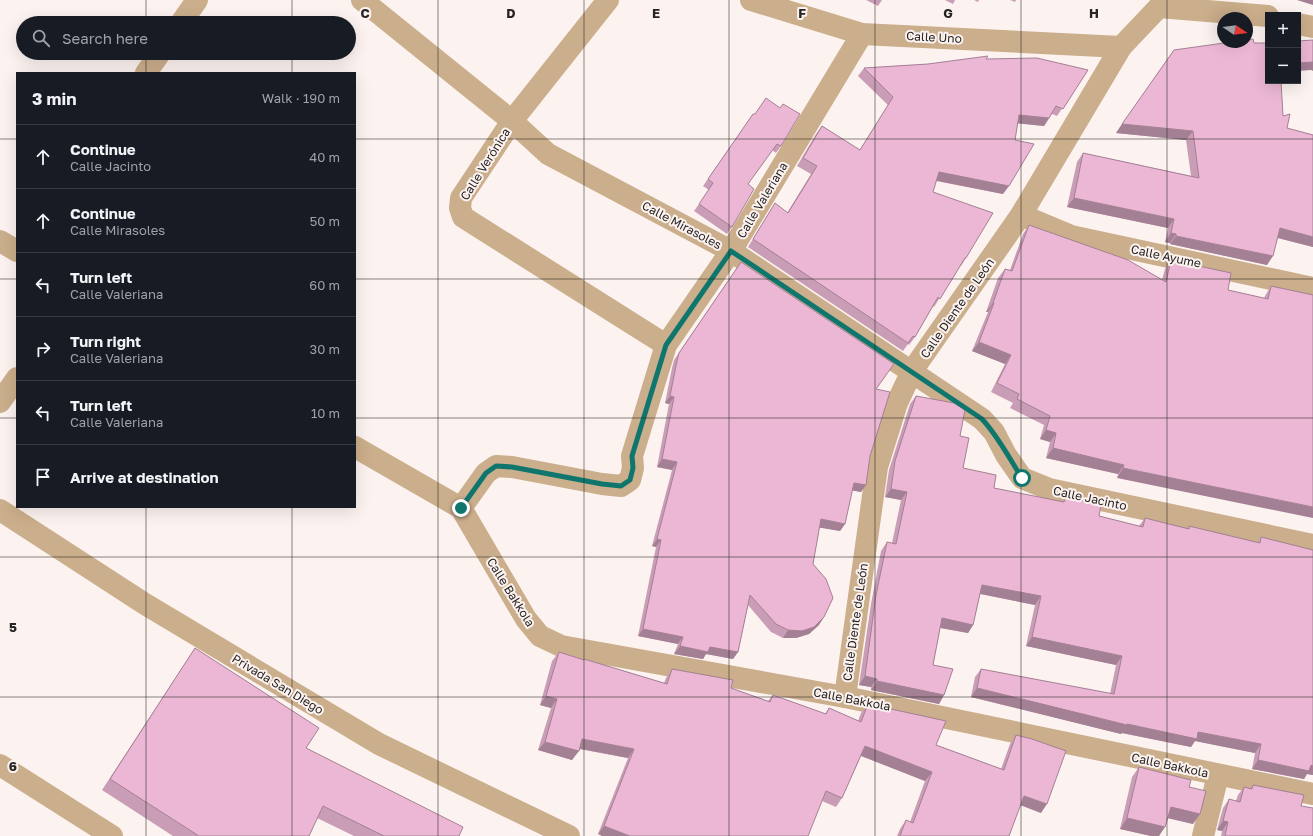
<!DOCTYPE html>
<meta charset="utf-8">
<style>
:root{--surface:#171b24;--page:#242831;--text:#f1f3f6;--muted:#9ea1a6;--line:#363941}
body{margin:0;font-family:"Golos Text",sans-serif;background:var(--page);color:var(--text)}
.controls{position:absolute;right:12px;top:12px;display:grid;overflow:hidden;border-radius:0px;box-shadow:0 4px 16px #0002}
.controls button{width:36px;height:36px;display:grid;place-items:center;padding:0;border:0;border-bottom:1px solid var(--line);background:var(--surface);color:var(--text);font:20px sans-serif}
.compass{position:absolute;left:1217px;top:12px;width:36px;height:36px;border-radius:50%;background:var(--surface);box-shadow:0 4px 16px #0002;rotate:103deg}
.stop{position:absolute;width:12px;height:12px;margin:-9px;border:3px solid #0f766e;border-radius:50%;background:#fff}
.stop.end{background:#0f766e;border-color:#fff;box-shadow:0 1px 4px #0008}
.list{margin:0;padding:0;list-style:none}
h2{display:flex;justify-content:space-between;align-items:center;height:52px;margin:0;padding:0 16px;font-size:17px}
h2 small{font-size:13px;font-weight:400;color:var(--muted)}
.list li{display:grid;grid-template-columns:26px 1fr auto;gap:12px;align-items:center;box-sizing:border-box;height:64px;padding:0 16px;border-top:1px solid var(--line)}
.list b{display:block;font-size:15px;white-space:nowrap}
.list p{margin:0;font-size:13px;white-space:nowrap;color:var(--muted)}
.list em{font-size:13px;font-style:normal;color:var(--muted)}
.icon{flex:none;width:22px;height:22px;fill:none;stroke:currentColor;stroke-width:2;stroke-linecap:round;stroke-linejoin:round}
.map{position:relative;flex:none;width:1313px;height:836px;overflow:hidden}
.search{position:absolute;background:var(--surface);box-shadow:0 4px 16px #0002;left:16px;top:16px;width:340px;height:44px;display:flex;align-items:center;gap:10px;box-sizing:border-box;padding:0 14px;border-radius:22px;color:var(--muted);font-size:15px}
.panel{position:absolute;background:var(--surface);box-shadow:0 4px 16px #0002;left:16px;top:72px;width:340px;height:436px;border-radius:0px}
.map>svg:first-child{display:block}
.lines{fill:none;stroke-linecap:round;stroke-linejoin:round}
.street{stroke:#cbae8b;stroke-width:22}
.wall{fill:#ca9db6}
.shaded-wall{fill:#a48094}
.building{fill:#ebb7d4;stroke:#a48094}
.route{stroke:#0f766e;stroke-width:5}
.grid{fill:none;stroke:#272423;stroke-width:1;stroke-opacity:0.55}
.labels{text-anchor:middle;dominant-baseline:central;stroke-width:4;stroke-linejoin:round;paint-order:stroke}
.street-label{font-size:12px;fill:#272423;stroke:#fcf3f0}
.grid-label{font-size:13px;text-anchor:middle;font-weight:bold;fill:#272423;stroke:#fcf3f0;stroke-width:4;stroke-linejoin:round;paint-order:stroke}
</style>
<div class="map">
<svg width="1313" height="836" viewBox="0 0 1313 836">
<rect width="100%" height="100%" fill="#fcf3f0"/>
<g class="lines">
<g class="street">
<polyline points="362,0 512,121 548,154 731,251 982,419 994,432 1006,455 1022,478 1049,489 1313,545"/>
<polyline points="608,0 512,121 461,198 460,208 463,217 666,345"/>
<polyline points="751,0 862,34 1121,47"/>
<polyline points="1159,7 1268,16"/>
<polyline points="181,23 197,0"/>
<polyline points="1298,24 1313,27"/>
<polyline points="146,73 160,53"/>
<polyline points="1021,215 1071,236 1313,288"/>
<polyline points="0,241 17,251"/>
<polyline points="0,402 17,378"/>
<polyline points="355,447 461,508 526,619 540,636 561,646 845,697 1313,794"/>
<polyline points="461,508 486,473 496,466 512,467 602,484 621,486 630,480 633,468 632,456 666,345 731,251 862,34"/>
<polyline points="0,510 145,604 379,744 569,836"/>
<polyline points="845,697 877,467 897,403 912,371 1021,215 1121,47 1159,7"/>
<polyline points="0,765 112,836"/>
<polyline points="1203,836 1218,775"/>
</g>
</g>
<g class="wall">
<polygon points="866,0 882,0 878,6"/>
<polygon points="945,0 955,0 953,4"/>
<polygon points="974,0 979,0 978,2"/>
<polygon points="1010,0 1016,0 1015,2"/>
<polygon points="1254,43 1283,116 1287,128 1313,135 1313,247 1278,238 1267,265 1170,244 1170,243 1165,242 1168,228 1067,207 1077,162 1083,153 1191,176 1186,140 1116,133 1174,50"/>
<polygon points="986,59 1088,70 1057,116 1052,114 1044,126 1018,123 1003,194 936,181 933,192 966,258 961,266 960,266 934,307 933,306 915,337 909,345 908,344 903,351 748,247 770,211 775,203 787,213 811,174 797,166 816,134 822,126 860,150 888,105 858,76 864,68 928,64"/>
<polygon points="753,114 781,146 776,153 772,150 748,184 732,227 727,234 694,211 709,190 703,186"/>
<polygon points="1029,225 1162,280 1165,269 1171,260 1228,290 1264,298 1265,296 1271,286 1313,295 1117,478 1118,474 1046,458 1050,442 1040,439 1044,425 1010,408 1013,403 991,392 1005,364 972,351 988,312 986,312 998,278 1005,269 1010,270 1023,234"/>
<polygon points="741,262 876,389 870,456 861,492 852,490 845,524 840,531 819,527 813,564 819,625 809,634 796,638 783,638 771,632 748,605 738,652 733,659 706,654 703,659 674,654 678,644 638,636 656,547 652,546 672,470 657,467 669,404 665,403 672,368 674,360"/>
<polygon points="916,396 960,436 963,468 994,488 1062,502 1066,497 1099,516 1139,526 1145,518 1187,529 1189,526 1258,543 1261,537 1313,550 1313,775 1307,774 1304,779 1252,769 1255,753 1195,741 1191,747 1122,733 1121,734 971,697 975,677 981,669 1110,694 1116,665 1026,646 1035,605 980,594 973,625 968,633 940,628 933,665 944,695 939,704 871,690 871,687 859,685 871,604 881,551 887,542 892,543 901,500 885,497 889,470 910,404"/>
<polygon points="195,648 306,748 459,836 354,836 317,818 309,836 173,836 102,790"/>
<polygon points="559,652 583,660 584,659 664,683 666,678 672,669 731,688 768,701 773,695 825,714 829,708 858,721 861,713 868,704 936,745 1001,769 1010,744 1016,735 1041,813 1020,805 1009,836 897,836 900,829 906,820 910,822 925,781 861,756 842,798 836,807 822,801 598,834 628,758 579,749 572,760 538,750 551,708 540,705 552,661"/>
<polygon points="1139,767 1189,787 1193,824 1168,818 1159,836 1151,836 1120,829 1132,777"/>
<polygon points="1253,785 1301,806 1313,836 1221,836 1222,831 1217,830 1223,808 1229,799 1236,801 1238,795 1244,787 1250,788"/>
</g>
<g class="shaded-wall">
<polygon points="1297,0 1313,0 1313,5"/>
<polygon points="1313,62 1313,71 1311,70 1298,71 1298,63"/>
<polygon points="1019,115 1049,118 1044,126 1014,123"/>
<polygon points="1122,124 1193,131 1186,140 1116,133"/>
<polygon points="939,172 1009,186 1003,194 933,180"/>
<polygon points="1074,198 1174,219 1168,228 1067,207"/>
<polygon points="1280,228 1313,237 1313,247 1274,237"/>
<polygon points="1171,233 1176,234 1170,243 1165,242"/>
<polygon points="1176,236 1273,256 1267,265 1170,244"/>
<polygon points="993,303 994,303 988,312 986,312"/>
<polygon points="979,342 1011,355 1005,364 972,351"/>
<polygon points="670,396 674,397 669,404 665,403"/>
<polygon points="1046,430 1056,433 1050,442 1040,439"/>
<polygon points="1053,448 1124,465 1118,474 1046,458"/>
<polygon points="662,459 677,462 672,470 657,467"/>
<polygon points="1123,468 1313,507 1313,518 1117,478"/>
<polygon points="854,483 866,485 861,492 849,490"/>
<polygon points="891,489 907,492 901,500 885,497"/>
<polygon points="821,519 845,524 840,531 816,527"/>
<polygon points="657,539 661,540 656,547 652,546"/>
<polygon points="982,585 1041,596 1035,605 976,593"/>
<polygon points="824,617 819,625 809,634 796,638 783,638 788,630"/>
<polygon points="942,618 973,625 968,633 936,627"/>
<polygon points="643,629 683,637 678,644 638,636"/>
<polygon points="1032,637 1122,656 1116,665 1026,646"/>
<polygon points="680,646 710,647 738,652 733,659 706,654 703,659 674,654"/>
<polygon points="865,676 877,679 871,687 859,685"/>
<polygon points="877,681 944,695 939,704 871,690"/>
<polygon points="977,688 1127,724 1198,732 1261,744 1255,753 1195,741 1191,747 1122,733 1121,734 971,697"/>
<polygon points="546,696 557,699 551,708 540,705"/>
<polygon points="582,739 634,749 628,758 576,748"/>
<polygon points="545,742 579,751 572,760 538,750"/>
<polygon points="865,746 932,772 925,781 859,755"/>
<polygon points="1258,760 1313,766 1313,775 1307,774 1304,779 1252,769"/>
<polygon points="1024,796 1047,804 1041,813 1018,804"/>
<polygon points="1171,807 1200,814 1193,824 1163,817"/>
<polygon points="1127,818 1165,827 1159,836 1151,836 1120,829"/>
<polygon points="1223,821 1228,822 1222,831 1217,830"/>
<polygon points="604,826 630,836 602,836 598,834"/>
</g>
<g class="building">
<polygon points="1253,39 1254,43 1268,43 1268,81 1281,81 1283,116 1290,114 1287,128 1313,135 1313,237 1280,228 1273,256 1176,236 1176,234 1171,233 1174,219 1074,198 1083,153 1199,178 1193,131 1122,124 1174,50 1231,42 1247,42 1247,40"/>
<polygon points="1313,40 1313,62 1298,63 1298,41"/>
<polygon points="988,56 986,59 1037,58 1088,70 1063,109 1056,106 1049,118 1019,115 1015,140 1034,144 1009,186 939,172 933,192 993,213 966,258 965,258 940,299 938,297 915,337 913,336 908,343 753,239 775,203 788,213 817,166 803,158 822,126 860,150 893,97 864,68 928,64"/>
<polygon points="766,98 780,108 783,104 800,114 781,146 777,144 748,184 754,189 732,227 699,204 713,183 708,179 753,114 755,114"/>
<polygon points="1029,225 1128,260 1166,282 1171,260 1231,273 1228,290 1268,299 1271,286 1313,295 1313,507 1123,468 1124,465 1053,448 1056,433 1046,430 1050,416 1017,399 1019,394 997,383 1011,355 979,342 994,303 993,303 1005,269 1012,271"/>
<polygon points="741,262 894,364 876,389 890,392 870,456 866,485 854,483 845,524 821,519 813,564 826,579 833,598 824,617 814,627 802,631 788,630 776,624 750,595 738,652 710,647 708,652 680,646 683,637 643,629 661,540 657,539 677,462 662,459 674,397 670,396 677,361 679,353"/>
<polygon points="916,396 954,403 965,410 960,436 969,438 963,468 996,475 994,488 1064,502 1066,497 1101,505 1099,516 1143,527 1145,518 1189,529 1189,526 1260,543 1261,537 1313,550 1313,766 1311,765 1309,771 1258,760 1261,744 1198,732 1197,739 1127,724 1127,725 977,688 981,669 1114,694 1122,656 1032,637 1041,596 982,585 973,625 942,618 933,665 953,669 944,695 877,681 877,679 865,676 876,595 887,542 896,544 907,492 891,489 895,461"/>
<polygon points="195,648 319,728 306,748 463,827 459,836 384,836 323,806 309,836 199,836 110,779"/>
<polygon points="559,652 584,660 584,659 667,684 672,669 733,680 731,688 770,702 773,695 826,714 829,708 861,722 868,704 946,721 936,745 1004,770 1016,735 1032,739 1066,751 1047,804 1024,796 1009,836 900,836 906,820 913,823 932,772 865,746 842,798 826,791 808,836 630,836 604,826 634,749 582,739 579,751 545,742 557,699 546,696"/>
<polygon points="1139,767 1191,780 1189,787 1206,791 1200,814 1171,807 1165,827 1127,818"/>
<polygon points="1253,785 1304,795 1301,806 1313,808 1313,836 1225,836 1228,822 1223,821 1229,799 1240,802 1244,787 1252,789"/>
</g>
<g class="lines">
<path class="route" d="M 461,508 L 486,473 L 496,466 L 512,467 L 602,484 L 621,486 L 630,480 L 633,468 L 632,456 L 666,345 L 731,251 L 982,419 C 998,436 1009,458 1022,478"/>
</g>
<path class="grid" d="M 146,0 L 146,23M 292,0 L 292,23M 438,0 L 438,836M 584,0 L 584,836M 729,0 L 729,836M 875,0 L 875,836M 1021,0 L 1021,836M 1167,0 L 1167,836M 146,53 L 146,73M 292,53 L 292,73M 0,139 L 17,139M 355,139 L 1313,139M 0,279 L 17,279M 355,279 L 1313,279M 0,418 L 17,418M 355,418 L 1313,418M 146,507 L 146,836M 292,507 L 292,836M 0,557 L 1313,557M 0,697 L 1313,697"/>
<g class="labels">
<g class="street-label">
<text transform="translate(934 37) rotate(3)">Calle Uno</text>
<text transform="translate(485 164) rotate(-58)">Calle Verónica</text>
<text transform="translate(762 200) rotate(-59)">Calle Valeriana</text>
<text transform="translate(682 225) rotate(28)">Calle Mirasoles</text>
<text transform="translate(1166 256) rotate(12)">Calle Ayume</text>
<text transform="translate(957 308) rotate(-55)">Calle Diente de León</text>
<text transform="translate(1090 498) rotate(12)">Calle Jacinto</text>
<text transform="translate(511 592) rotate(58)">Calle Bakkola</text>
<text transform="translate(855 622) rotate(-82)">Calle Diente de León</text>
<text transform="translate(278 684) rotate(31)">Privada San Diego</text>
<text transform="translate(852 699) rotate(11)">Calle Bakkola</text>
<text transform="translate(1170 765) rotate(12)">Calle Bakkola</text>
</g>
</g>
<g class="grid-label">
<text x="365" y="18">C</text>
<text x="511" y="18">D</text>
<text x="656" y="18">E</text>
<text x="802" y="18">F</text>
<text x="948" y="18">G</text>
<text x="1094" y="18">H</text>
<text x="13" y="632">5</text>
<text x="13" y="771">6</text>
</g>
</svg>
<div class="controls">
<button>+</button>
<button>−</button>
</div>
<svg class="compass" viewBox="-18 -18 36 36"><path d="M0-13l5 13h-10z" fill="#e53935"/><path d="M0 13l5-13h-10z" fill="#9ea1a6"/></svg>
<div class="stop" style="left:1022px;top:478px"></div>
<div class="stop end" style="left:461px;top:508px"></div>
<div class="search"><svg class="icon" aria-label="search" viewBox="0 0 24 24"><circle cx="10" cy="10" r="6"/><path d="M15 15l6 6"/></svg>Search here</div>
<section class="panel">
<h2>3 min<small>Walk · 190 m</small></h2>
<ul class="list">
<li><svg class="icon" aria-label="ahead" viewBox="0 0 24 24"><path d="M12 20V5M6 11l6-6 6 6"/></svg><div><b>Continue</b><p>Calle Jacinto</p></div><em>40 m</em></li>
<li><svg class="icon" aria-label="ahead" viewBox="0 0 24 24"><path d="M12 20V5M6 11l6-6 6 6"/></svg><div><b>Continue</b><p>Calle Mirasoles</p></div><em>50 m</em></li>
<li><svg class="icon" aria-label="left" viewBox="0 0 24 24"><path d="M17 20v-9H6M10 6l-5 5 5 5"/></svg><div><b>Turn left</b><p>Calle Valeriana</p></div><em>60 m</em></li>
<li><svg class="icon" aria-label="right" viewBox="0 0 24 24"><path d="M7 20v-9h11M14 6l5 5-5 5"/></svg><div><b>Turn right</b><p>Calle Valeriana</p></div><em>30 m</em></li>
<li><svg class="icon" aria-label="left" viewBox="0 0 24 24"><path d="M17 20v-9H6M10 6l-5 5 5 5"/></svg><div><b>Turn left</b><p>Calle Valeriana</p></div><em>10 m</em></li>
<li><svg class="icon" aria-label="arrive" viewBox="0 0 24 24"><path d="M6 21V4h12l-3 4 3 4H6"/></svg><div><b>Arrive at destination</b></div></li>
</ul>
</section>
</div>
